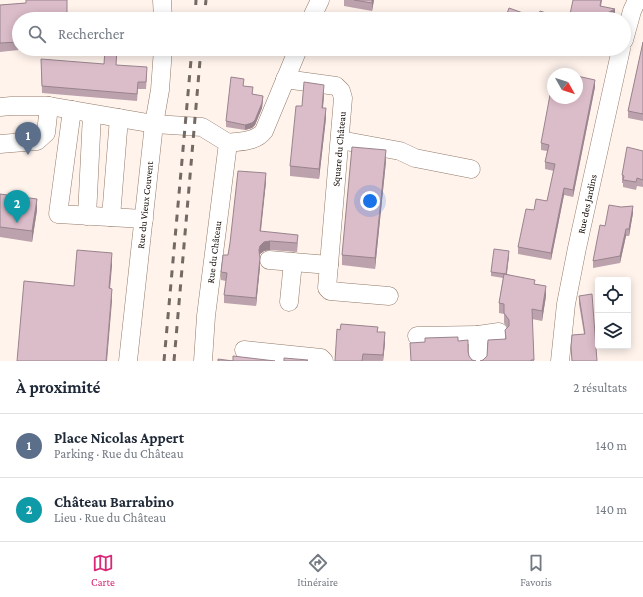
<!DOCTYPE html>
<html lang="fr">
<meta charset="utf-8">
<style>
:root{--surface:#fff;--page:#f6f6f7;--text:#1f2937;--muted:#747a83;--line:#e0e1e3;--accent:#db2777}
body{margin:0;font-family:"Crimson Pro",serif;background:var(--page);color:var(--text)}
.controls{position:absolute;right:12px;bottom:12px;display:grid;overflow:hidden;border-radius:4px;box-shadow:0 2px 10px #0003}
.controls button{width:36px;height:36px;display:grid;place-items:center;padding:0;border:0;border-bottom:1px solid var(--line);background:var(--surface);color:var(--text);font:20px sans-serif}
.compass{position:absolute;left:547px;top:68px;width:36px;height:36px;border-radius:50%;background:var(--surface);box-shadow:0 2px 10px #0003;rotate:129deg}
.you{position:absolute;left:370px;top:201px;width:14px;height:14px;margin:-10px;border:3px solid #fff;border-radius:50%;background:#1a73e8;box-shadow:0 0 0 6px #1a73e833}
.badge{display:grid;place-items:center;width:26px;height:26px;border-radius:50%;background:var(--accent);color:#fff;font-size:13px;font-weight:700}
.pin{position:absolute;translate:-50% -33px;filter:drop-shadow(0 1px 2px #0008)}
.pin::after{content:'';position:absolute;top:21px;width:14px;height:12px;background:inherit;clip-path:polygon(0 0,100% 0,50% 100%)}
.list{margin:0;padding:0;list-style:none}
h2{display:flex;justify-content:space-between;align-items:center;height:52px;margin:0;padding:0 16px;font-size:17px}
h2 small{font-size:13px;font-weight:400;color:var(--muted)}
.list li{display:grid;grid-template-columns:26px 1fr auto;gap:12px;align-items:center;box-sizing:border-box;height:64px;padding:0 16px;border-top:1px solid var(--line)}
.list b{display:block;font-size:15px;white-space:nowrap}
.list p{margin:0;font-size:13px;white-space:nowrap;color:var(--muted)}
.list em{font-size:13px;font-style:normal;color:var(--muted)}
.icon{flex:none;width:22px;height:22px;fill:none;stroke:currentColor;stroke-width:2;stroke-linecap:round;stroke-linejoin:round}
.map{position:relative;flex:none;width:643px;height:361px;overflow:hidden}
.search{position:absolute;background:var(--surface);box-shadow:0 2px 10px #0003;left:12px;right:12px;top:12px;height:44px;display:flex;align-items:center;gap:10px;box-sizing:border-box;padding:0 14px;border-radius:22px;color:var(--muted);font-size:15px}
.sheet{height:180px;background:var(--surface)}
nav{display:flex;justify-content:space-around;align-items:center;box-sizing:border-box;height:56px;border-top:1px solid var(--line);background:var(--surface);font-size:11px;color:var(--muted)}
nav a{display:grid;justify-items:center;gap:2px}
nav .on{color:var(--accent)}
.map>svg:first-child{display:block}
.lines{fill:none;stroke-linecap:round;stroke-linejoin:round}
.minor-casing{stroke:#927a69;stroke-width:19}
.minor{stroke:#fff;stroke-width:18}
.rail{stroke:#746a64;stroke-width:3;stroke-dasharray:7 7;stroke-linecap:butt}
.wall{fill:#bca2ad}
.shaded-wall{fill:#99848d}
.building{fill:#dbbcc9;stroke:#99848d}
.labels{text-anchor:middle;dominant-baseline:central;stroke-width:3;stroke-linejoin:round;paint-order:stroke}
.street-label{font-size:10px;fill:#130a05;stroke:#fff}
</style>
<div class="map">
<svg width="643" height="361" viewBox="0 0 643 361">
<rect width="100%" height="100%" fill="#fff3ec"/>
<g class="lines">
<g class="minor-casing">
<g id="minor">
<polyline points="162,0 163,19"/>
<polyline points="311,19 320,0"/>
<polyline points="624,40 632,11 637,0"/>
<polyline points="285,79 336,86 341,91 343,98 327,288 330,291 389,296"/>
<polyline points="0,107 11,106 49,106 154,124 202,127 228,143 206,316 203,361"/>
<polyline points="72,110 58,214 144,219"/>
<polyline points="340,140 400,151 415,158 471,169"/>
<path d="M 228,143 C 241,141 256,142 264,131 L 298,49"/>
<polyline points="0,144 37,141 46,133 49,106"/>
<polyline points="87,216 92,114"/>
<polyline points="111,217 119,118"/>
<polyline points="269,260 329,265"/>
<polyline points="289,302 293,262"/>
<polyline points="478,335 499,332"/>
<polyline points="417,336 478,335 478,361"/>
<polyline points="244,350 321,358 324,361"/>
<polyline points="128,361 154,124 160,90 163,49"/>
<polyline points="560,361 566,304 577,248 621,49"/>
</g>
</g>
<use href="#minor" class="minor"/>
<g class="rail">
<polyline points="195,19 196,0"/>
<polyline points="204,19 206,0"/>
<polyline points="164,361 192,49"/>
<polyline points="174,361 201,49"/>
</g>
</g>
<g class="wall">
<polygon points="26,0 67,0 19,19 19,49 28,49 0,52 0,5 26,3"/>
<polygon points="344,0 374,0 372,11 344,6"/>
<polygon points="643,42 643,121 628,118 628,111"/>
<polygon points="322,49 338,49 338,52"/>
<polygon points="547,49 563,49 560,56 547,51"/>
<polygon points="116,65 147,74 146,89 138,89 137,101 42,93 41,66"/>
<polygon points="244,86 253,94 263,101 262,108 255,125 252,128 245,130 226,127 226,121"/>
<polygon points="595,87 573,197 564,195 551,260 518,254 518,247 534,210 547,201 554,171 545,169 545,162 547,151 541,150 541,143 566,100"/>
<polygon points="324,95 323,108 326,118 319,179 290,176 290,166 302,106"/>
<polygon points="643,151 643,187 637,186 636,190 623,187 623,183 622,183 622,175"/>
<polygon points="386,161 375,269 342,265 342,255"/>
<polygon points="266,182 260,232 298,243 297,252 270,250 264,251 260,254 259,256 260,267 256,306 224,303 224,295 226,281 221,280 221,272 228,255"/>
<polygon points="0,194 37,210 32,242 0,237"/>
<polygon points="633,213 629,236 626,236 620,263 593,268 593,261 605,226"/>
<polygon points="509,255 507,274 535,284 546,296 542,321 532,319 534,361 480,361 483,360 505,339 505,330 507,328 504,323 504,314 499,313 499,303 503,278 491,276 491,272"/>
<polygon points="579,296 597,361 572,361 571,347 584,334 579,304"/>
<polygon points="378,332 385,343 383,361 335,361"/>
</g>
<g class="shaded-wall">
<polygon points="372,0 374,0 372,11"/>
<polygon points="601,0 602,0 600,12 600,6"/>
<polygon points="615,9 615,15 608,19 596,19 597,18"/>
<polygon points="560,49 563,49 560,56"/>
<polygon points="595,80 595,87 573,197 573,190"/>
<polygon points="324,85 324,95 322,118 322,108"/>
<polygon points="263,96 262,108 255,125 252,128 245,130 245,125"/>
<polygon points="326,108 326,118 319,179 319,169"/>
<polygon points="386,150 386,161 375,269 375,258"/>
<polygon points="266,173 266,182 260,240 260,231"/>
<polygon points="564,188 564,195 551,260 551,253"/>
<polygon points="37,199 37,210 32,242 32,231"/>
<polygon points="633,206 633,213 629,236 629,229"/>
<polygon points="626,229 626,236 620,263 620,256"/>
<polygon points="270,241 270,250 264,251 260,254 259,259 259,250 260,246 264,242"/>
<polygon points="509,251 509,255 506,279 506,275"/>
<polygon points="112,253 112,266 109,301 109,288"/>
<polygon points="260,258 260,267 256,306 256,298"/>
<polygon points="546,286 546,296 542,321 542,311"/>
<polygon points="112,289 112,301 107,361 106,361"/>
<polygon points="385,332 385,343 383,361 383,355"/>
</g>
<g class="building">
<polygon points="26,0 67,0 67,19 19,19 19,42 0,43 0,5 26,3"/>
<polygon points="354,0 372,0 372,3"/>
<polygon points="573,0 601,0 600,6 615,9 597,18 596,19 569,19"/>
<polygon points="509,8 537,18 540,11 565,19 505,19"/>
<polygon points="321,16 339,19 318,19"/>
<polygon points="643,42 643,114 628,111"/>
<polygon points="105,49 117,49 116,65 147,67 146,82 138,82 137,94 42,86 41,59 104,64"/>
<polygon points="577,76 595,80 573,190 564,188 551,253 518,247 526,209 534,210 536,199 547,201 555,164 545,162 549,145 541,143 550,95 553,96 553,98 560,98 566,100 566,98 577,98"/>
<polygon points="231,77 244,79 243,86 253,87 252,94 263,96 262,103 255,120 252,123 245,125 226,121"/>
<polygon points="304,82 324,85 322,108 326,108 319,169 290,166 296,106 302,106"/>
<polygon points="352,147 386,150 375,258 342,255"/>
<polygon points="627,147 643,151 643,180 637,178 636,182 623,180 624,176 622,175"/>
<polygon points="238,171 266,173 260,231 298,235 297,243 270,241 264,242 260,246 259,250 260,258 256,298 224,295 227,273 221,272 223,255 228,255 230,243"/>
<polygon points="0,194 37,199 32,231 0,227"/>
<polygon points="609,205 621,207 633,206 629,229 626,229 620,256 593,261 600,225 605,226"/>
<polygon points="494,249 509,251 506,274 491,272"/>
<polygon points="77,250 112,253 109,288 112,289 106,361 17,361 24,281 74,286"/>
<polygon points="504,274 535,280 534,284 546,286 542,311 532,309 534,360 531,360 531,361 480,361 483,360 487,356 488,340 506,339 505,330 509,326 509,320 504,313 504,304 499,303"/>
<polygon points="592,294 597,361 572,361 571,347 572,335 585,334 579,296"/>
<polygon points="341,324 378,327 377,332 385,332 383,355 363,354 362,361 335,361 337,329 340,330"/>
<polygon points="458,337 458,341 468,340 468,351 469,356 472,360 476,361 411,361 410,343 425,342 425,338"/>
<polygon points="233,356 275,361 218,361 218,359 233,361"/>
<polygon points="284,358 308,360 307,361 284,361"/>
</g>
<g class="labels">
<g class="street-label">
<text transform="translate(339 149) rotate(-85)">Square du Château</text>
<text transform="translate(587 204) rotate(-78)">Rue des Jardins</text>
<text transform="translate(145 205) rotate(-84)">Rue du Vieux Couvent</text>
<text transform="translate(214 252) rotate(-83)">Rue du Château</text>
</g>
</g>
</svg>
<div class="controls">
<button><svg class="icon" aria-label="locate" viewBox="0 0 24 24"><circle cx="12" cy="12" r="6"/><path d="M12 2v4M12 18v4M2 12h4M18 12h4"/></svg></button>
<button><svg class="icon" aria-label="layers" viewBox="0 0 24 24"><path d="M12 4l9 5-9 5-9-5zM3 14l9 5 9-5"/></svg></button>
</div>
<svg class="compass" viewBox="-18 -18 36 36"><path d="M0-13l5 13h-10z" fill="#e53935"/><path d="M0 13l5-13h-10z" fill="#747a83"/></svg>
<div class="you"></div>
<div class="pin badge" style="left:28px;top:155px;background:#5c6f8a">1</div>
<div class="pin badge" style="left:17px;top:223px;background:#0f9aa8">2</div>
<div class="search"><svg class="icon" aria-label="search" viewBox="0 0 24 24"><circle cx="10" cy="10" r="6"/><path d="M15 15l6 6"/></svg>Rechercher</div>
</div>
<section class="sheet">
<h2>À proximité<small>2 résultats</small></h2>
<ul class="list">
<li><span class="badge" style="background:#5c6f8a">1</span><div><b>Place Nicolas Appert</b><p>Parking · Rue du Château</p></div><em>140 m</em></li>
<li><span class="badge" style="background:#0f9aa8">2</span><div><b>Château Barrabino</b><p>Lieu · Rue du Château</p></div><em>140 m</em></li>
</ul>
</section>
<nav>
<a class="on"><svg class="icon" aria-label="map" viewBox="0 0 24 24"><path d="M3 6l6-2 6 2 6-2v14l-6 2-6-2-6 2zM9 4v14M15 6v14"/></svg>Carte</a>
<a><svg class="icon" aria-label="directions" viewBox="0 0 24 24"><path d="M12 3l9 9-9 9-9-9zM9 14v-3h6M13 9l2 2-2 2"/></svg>Itinéraire</a>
<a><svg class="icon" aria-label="saved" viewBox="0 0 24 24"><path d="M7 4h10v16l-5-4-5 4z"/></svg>Favoris</a>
</nav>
